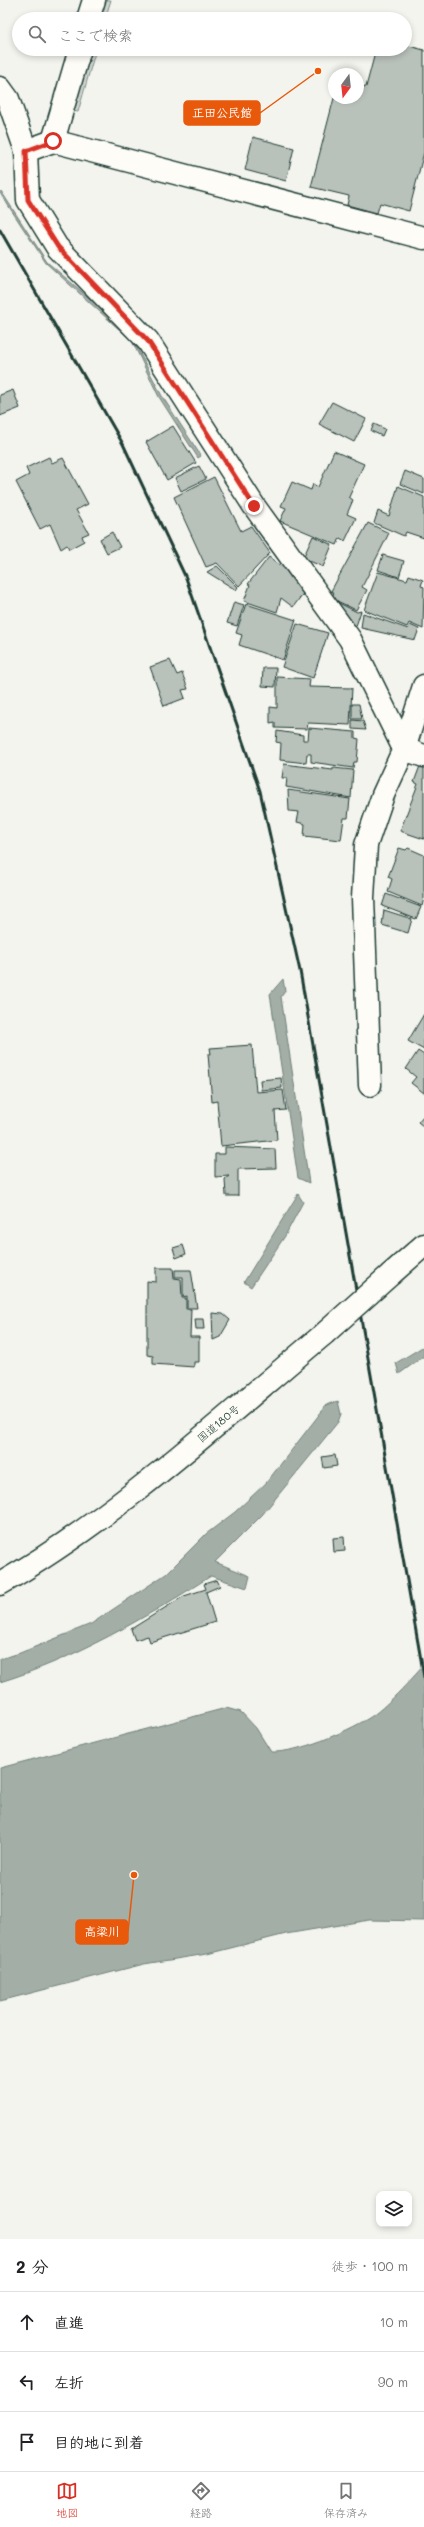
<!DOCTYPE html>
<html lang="ja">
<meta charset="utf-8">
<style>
:root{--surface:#fff;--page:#f6f6f6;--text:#202124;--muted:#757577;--line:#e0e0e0;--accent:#d93025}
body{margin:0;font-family:Mali,"Klee One",sans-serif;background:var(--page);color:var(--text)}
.controls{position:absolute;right:12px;bottom:12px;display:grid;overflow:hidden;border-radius:8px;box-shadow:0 2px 6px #0003}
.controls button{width:36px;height:36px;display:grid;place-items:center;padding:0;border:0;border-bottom:1px solid var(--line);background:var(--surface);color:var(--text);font:20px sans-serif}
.compass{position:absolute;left:328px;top:68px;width:36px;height:36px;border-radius:50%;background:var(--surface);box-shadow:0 2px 6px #0003;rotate:195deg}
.stop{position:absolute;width:12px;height:12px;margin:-9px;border:3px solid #d93025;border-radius:50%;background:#fff}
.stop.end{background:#d93025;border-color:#fff;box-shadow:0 1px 4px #0008}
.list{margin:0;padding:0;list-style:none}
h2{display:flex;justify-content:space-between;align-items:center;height:52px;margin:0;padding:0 16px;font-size:17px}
h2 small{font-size:13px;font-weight:400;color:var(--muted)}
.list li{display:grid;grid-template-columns:26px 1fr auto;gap:12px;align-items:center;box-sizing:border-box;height:60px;padding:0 16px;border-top:1px solid var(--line)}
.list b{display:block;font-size:15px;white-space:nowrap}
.list em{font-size:13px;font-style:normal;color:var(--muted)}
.icon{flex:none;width:22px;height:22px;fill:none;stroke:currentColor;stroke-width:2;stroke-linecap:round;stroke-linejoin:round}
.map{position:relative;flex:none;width:424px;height:2239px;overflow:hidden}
.search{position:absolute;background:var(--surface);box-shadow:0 2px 6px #0003;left:12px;right:12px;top:12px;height:44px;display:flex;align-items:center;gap:10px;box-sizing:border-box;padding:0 14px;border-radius:22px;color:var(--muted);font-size:15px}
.sheet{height:232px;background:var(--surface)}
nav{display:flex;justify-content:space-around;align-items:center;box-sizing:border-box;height:56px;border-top:1px solid var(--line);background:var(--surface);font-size:11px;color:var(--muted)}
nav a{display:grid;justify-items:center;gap:2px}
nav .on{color:var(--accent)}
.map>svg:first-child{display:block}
.grass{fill:#d1d6d1;stroke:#788a82}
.water{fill:#a3aea7;stroke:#6e8179}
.building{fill:#b9c1bb;stroke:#1f3d34}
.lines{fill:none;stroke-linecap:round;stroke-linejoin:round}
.minor-casing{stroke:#1f3d34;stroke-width:25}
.tertiary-casing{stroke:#1f3d34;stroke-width:25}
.trunk-casing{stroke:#1f3d34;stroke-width:25}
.minor{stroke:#fdfcf7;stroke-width:22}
.tertiary{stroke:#fdfcf7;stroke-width:22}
.trunk{stroke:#fdfcf7;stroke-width:22}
.rail{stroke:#1f3d34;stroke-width:3}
.trunk-bridge-casing{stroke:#1f3d34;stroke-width:25;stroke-linecap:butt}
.trunk-bridge{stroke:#fdfcf7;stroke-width:22}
.route{stroke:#d93025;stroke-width:5}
.labels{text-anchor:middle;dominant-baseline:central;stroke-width:4;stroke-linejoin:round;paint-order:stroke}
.street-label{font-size:11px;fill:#1f3d34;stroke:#fdfcf7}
.leader{fill:none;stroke:#e8590c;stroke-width:1.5}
.callout-dot{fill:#e8590c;stroke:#fdfcf7;stroke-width:1.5}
.callout{fill:#e8590c;stroke:#e8590c;stroke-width:1.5}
.callout-label{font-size:12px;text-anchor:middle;font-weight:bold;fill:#fff}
</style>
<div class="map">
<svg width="424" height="2239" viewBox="0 0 424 2239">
<rect width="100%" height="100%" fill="#f4f4ef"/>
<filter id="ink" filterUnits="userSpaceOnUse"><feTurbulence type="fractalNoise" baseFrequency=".025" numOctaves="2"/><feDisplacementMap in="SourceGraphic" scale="8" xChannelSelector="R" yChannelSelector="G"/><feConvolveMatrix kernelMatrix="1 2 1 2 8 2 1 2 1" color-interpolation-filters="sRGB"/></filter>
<g filter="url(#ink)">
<g class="grass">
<polygon points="99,0 111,0 105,19 94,19"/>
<polygon points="85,49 96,49 78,112 67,110"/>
</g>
<g class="water">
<polygon points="1,191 47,262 115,320 133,340 162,396 201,456 198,458 159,397 132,341 46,263 0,193"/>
<polygon points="283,979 285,991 281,997 309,1183 298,1178 270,994"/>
<polygon points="298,1194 303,1202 285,1236 251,1287 244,1282"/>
<polygon points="424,1346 424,1356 399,1374 396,1363"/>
<path d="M 338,1401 L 341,1414 L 338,1422 L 262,1515 L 215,1562 L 250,1576 L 247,1588 L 211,1576 C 145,1618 75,1659 0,1682 L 0,1659 L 20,1653 L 91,1624 L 166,1574 L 206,1534 L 235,1512 L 266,1483 L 322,1411 L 324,1406 Z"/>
<path d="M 424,1665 L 424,1921 L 369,1920 L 286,1934 L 207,1954 L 144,1964 L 0,2001 L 0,1768 L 226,1708 L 241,1712 L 256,1728 L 271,1752 C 298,1753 346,1732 369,1718 C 384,1709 412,1679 424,1665 Z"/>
</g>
<g class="building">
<polygon points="405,45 424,50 424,152 409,211 380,203 377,213 347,205 349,196 311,187 334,98 358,98 358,85 366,87 376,49 405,49"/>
<polygon points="253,137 294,148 286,181 245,170"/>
<polygon points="13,390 20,408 0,416 0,395"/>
<polygon points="332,402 366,419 354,442 319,424"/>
<polygon points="374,424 385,429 382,436 371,431"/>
<polygon points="173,426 196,463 167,480 146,442"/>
<polygon points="334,451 364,464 349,497 353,500 347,514 356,518 345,541 340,538 337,545 280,521 286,508 281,506 292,482 311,490 313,484 318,487"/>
<polygon points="49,457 52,463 63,458 88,504 76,510 89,533 82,536 84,541 69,549 67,545 61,549 50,524 40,529 16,482 29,475 26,468"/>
<polygon points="199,466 206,479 181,491 175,478"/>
<polygon points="405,471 424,479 424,494 400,484"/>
<polygon points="214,477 241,531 251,526 270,553 239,586 217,563 206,567 174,497"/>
<polygon points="398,486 424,497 424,538 406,532 404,536 374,523 378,511 389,516"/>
<polygon points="368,523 389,533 362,587 367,590 356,610 331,598 334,593 331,591"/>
<polygon points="112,532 120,547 107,553 100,539"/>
<polygon points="313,536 332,545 323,567 303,558"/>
<polygon points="383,555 404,561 399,577 378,570"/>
<polygon points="269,557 293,575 305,591 293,607 281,598 277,612 244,601 250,585 248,584"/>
<polygon points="217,566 238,587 236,590 207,572"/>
<polygon points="378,572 407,580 409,575 423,580 421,586 424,587 423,629 409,623 407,627 364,610"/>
<polygon points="234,602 244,605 237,626 227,623"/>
<polygon points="337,602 357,612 361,611 356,626 352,625"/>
<polygon points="246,604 296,620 283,660 239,645 242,635 236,633"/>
<polygon points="363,613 408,629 410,625 419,629 415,640 361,628"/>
<polygon points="297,624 328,633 313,678 282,667"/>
<polygon points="170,660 177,675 182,673 188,689 182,690 185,698 164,706 150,667"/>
<polygon points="263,668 276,668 275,687 262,686"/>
<polygon points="277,677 310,679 309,687 352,688 350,725 308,723 307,729 275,728 275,722 270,723 270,707 277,708"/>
<polygon points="352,704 359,704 362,719 352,719"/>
<polygon points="352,720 363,721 366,730 352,729"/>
<polygon points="309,728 355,732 355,738 359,739 357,762 354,762 353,768 311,762 311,754 307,754 306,763 280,760 281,743 276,742 277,731 303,735 303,740 308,740"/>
<polygon points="284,764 333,770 333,768 353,770 351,798 286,787 287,778 282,778"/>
<polygon points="420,766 424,767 424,839 400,831 418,784 414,782"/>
<polygon points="288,790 350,799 348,818 344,818 341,840 304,836 305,824 297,822 299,812 289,811"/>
<polygon points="399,848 406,850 408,848 424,855 424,898 422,906 388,892 392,879 388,877"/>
<polygon points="386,894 421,907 416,919 382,906"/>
<polygon points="384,910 412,919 408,933 382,925"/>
<polygon points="424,1014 424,1050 408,1041"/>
<polygon points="252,1045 256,1092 283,1090 286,1110 275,1111 277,1140 221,1146 217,1101 212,1102 208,1054 211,1054 210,1048"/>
<polygon points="418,1051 424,1055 424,1093 411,1083 416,1077 406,1069"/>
<polygon points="281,1078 282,1088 261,1090 260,1080"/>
<polygon points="424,1115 424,1127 418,1122"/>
<polygon points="225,1147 275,1149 276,1168 238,1169 238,1196 226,1196 225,1179 229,1176 215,1177 215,1154 225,1154"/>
<polygon points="183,1245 186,1254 176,1258 173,1248"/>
<polygon points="156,1268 173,1268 174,1278 181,1279 182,1298 186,1298 186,1309 191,1309 190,1337 199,1337 199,1362 194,1362 194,1367 153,1364 153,1356 147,1355 147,1281 156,1282"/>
<polygon points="175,1270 191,1270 197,1308 187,1308 187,1296 183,1297 183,1277 175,1277"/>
<polygon points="212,1313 223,1314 230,1320 220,1337 213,1340"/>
<polygon points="195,1319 203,1319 204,1329 196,1329"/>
<polygon points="335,1455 337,1466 324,1468 322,1457"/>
<polygon points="344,1537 345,1551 334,1552 333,1538"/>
<polygon points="217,1580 220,1586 206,1592 215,1622 150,1642 148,1636 135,1640 131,1629 184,1596 206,1589 204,1584"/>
</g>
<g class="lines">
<g class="minor-casing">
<g id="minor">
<polyline points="88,19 94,0"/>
<polyline points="0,88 8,99 26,151 28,200 57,247 148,341 254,506 350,639 404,749 424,756"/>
<polyline points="53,141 80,49"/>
<polyline points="26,151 53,141 424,238"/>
</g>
</g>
<g class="tertiary-casing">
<polyline id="tertiary" points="370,1085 363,898 366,845 383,795 404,749 424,686"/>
</g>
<g class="trunk-casing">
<g id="trunk">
<polyline points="391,1274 424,1245"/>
<path d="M 0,1584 C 118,1516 220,1421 324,1334"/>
</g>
</g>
<use href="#minor" class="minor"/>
<use href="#tertiary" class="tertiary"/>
<use href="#trunk" class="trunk"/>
<polyline class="rail" points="0,230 123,444 186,578 260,791 300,971 424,1677"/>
<g class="trunk-bridge-casing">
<polyline id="trunk-bridge" points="324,1334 391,1274"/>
</g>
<use href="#trunk-bridge" class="trunk-bridge"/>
</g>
</g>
<g class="lines" filter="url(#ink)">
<polyline class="route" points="53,141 26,151 28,200 58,247 148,341 254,506"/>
</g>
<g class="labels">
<g class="street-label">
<text transform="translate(218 1423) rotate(-40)">国道180号</text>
</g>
</g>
<path class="leader" d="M318 71L260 113M134 1875L128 1932"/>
<g class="callout-dot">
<circle cx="318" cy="71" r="4"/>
<circle cx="134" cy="1875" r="4"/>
</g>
<g class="callout">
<rect x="184" y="101" width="76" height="24" rx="4"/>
<rect x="76" y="1920" width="52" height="24" rx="4"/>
</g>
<g class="callout-label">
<text x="222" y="117">正田公民館</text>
<text x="102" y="1936">高梁川</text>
</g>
</svg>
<div class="controls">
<button><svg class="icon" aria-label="layers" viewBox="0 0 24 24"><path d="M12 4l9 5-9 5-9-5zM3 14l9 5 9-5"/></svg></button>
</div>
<svg class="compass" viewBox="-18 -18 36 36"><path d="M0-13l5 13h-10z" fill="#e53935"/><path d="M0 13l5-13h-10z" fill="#757577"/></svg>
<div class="stop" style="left:53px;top:141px"></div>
<div class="stop end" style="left:254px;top:506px"></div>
<div class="search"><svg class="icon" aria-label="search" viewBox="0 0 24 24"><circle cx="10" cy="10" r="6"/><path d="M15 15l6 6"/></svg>ここで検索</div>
</div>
<section class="sheet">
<h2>2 分<small>徒歩 · 100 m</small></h2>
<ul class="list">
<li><svg class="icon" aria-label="ahead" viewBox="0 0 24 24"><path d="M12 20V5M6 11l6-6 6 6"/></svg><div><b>直進</b></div><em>10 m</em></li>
<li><svg class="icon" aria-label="left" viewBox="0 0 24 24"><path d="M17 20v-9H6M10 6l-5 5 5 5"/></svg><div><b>左折</b></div><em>90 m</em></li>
<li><svg class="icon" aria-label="arrive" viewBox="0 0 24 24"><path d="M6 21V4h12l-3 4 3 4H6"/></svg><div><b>目的地に到着</b></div></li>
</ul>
</section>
<nav>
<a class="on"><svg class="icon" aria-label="map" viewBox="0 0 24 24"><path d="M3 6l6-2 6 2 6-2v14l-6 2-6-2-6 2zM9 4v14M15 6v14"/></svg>地図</a>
<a><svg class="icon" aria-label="directions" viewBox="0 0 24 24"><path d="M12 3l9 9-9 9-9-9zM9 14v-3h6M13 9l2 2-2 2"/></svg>経路</a>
<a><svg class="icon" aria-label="saved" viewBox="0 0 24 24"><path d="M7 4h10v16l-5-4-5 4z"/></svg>保存済み</a>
</nav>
